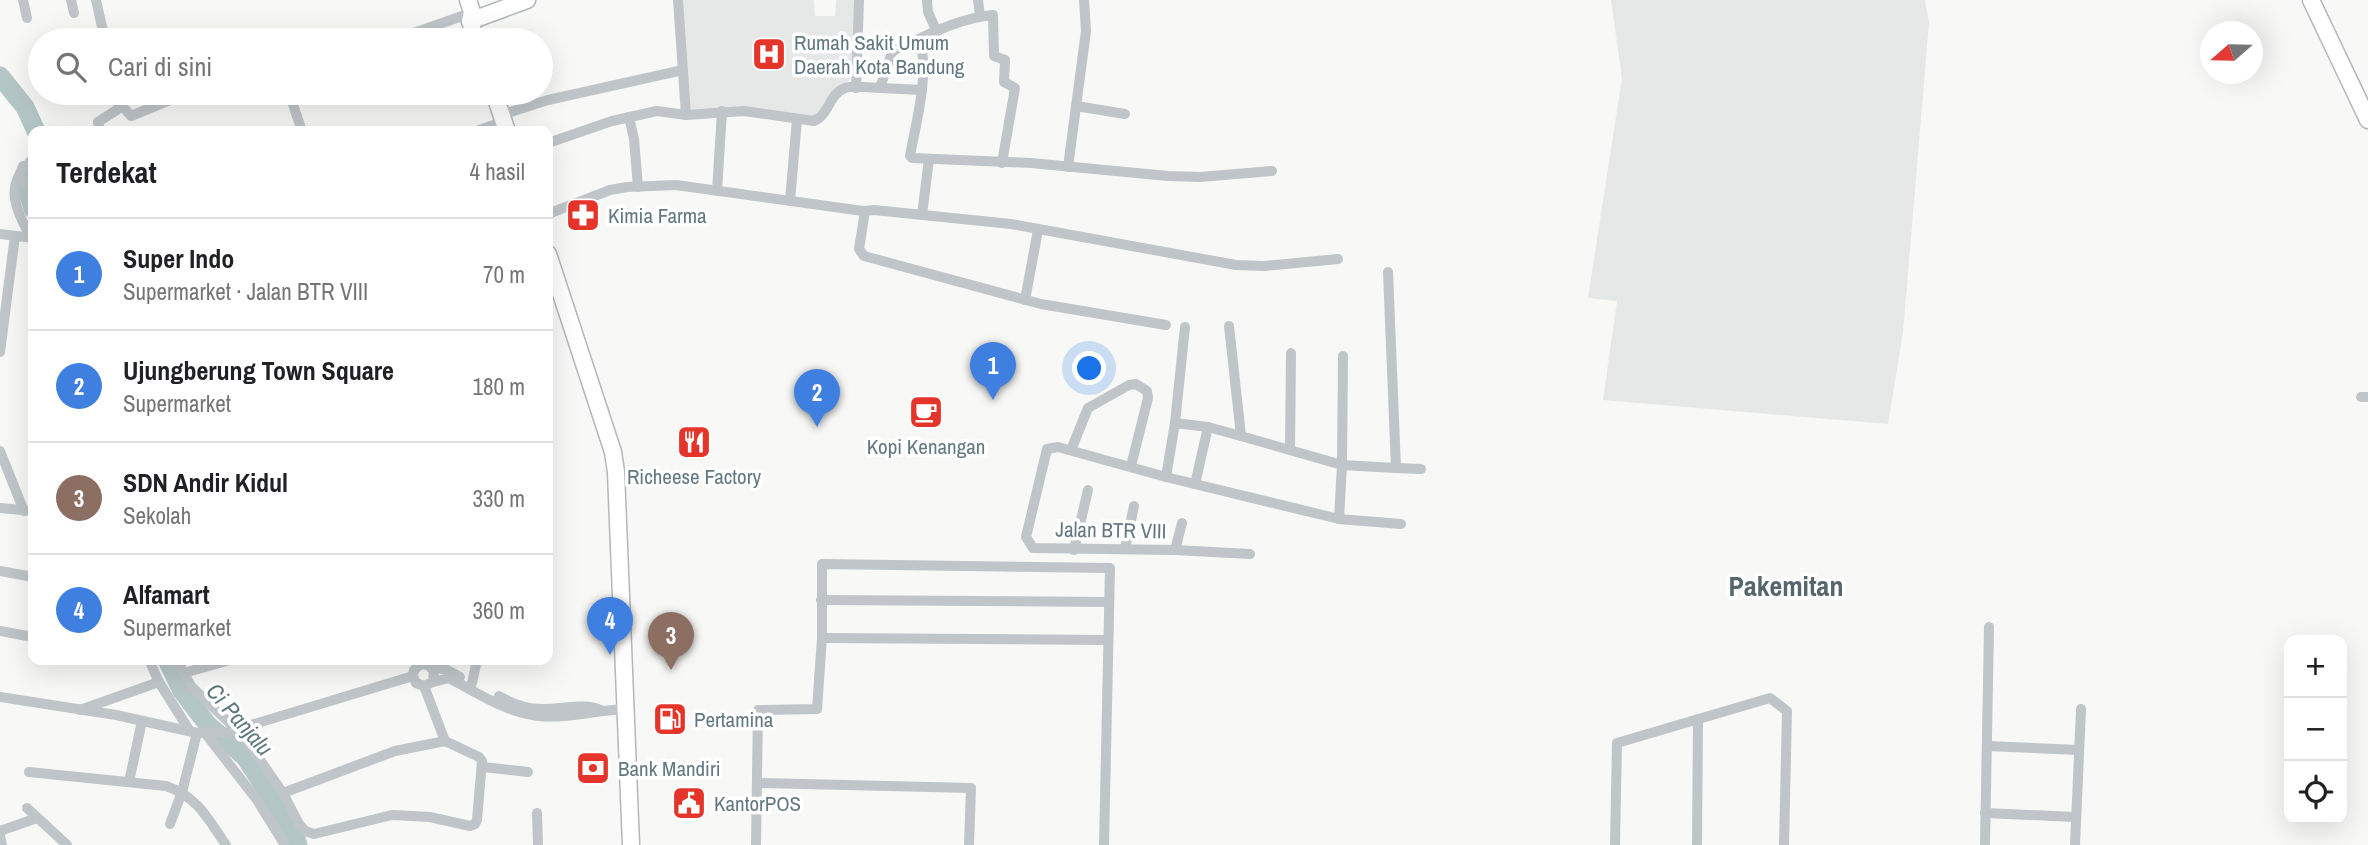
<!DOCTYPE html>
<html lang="id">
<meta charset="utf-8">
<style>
:root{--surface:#fff;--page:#f6f6f6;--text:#202124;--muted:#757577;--line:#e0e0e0;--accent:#e53429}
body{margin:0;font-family:"Archivo Narrow",sans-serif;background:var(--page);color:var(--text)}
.controls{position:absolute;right:21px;bottom:21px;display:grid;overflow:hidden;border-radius:14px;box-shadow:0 7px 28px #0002}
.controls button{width:63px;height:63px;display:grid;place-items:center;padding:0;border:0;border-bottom:2px solid var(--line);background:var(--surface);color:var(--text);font:35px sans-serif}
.compass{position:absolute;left:2200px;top:21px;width:63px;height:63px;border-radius:50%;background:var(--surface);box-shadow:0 7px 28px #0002;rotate:250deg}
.you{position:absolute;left:1090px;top:369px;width:24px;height:24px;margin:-18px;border:5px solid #fff;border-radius:50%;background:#1a73e8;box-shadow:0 0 0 10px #1a73e833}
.badge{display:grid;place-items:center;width:46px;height:46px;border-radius:50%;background:var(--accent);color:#fff;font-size:23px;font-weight:700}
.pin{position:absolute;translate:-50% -58px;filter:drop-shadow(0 2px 4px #0008)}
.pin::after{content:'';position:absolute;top:37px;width:24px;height:21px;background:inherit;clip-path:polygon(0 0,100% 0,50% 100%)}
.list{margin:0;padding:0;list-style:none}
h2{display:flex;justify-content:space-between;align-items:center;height:91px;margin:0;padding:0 28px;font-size:30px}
h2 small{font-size:23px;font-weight:400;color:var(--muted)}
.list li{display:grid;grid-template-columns:46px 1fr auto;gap:21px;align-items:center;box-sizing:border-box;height:112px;padding:0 28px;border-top:2px solid var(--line)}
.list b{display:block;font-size:26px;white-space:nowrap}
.list p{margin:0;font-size:23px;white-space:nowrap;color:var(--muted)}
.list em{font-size:23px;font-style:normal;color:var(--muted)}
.icon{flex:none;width:38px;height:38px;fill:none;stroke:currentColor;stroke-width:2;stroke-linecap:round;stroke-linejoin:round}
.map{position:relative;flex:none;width:2368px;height:845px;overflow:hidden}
.search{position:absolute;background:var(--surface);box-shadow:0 7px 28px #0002;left:28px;top:28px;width:525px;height:77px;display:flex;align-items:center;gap:18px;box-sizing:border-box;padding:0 24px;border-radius:38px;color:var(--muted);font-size:26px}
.panel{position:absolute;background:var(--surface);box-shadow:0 7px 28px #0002;left:28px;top:126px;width:525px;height:539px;border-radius:14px}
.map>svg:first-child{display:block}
.built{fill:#e6e8e7}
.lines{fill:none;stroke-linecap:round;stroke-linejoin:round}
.river{stroke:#b5c6c7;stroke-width:19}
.primary-casing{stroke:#b0b8bb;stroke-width:19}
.trunk-casing{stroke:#b2b8bb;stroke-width:19}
.minor{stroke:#bfc5c8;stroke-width:10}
.primary{stroke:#fff;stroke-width:16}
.trunk{stroke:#fff;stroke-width:16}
.labels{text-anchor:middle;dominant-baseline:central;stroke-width:7;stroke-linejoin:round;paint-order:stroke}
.poi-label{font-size:21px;fill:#637981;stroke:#fff;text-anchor:start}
.street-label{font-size:21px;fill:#637981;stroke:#fff}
.water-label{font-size:23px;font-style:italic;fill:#5e787c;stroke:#fff}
.district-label{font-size:28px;font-weight:bold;fill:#55666c;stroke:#fff}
</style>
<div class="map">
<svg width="2368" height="845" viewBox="0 0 2368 845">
<rect width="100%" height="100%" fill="#f8f8f6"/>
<g class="built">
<polygon points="679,0 814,0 815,16 835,16 836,0 859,0 855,75 841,87 816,118 688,114"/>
<polygon points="1611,0 1925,0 1929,23 1903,332 1888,424 1603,400 1617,301 1588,298 1622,78"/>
</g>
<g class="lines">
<g class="river">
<polyline points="0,76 25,107 36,131"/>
<polyline points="33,165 27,189 33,209"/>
<polyline points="167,660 182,691 208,725 245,757 294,832 298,845"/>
</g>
<g class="primary-casing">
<g id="primary">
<polyline points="2311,0 2368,120"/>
<polyline points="470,21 527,0"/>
</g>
</g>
<g class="trunk-casing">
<g id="trunk">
<polyline points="468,0 472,12 470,21 476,40"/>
<polyline points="494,93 507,131"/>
<polyline points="548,254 613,452 616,472 631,845"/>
</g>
</g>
<g class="minor">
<polyline points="23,0 27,18"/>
<polyline points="71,0 74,13"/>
<polyline points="96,0 105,40"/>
<polyline points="678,0 686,115"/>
<polyline points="927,0 928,12 937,32"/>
<polyline points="978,0 980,16"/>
<path d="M 920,39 C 929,78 917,117 910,156 L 912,158 L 1031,163 L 1168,176 L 1200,177 L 1272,171"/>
<polyline points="394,40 462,16"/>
<polyline points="856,88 859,0"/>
<polyline points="880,88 922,90"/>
<polyline points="289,93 302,131"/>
<polyline points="119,106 125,109 131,116 187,93"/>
<polyline points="1076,106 1125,114"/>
<polyline points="501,115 548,100 683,70"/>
<polyline points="629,117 634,139 638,187"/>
<polyline points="100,131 98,122 118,109 119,102 117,93"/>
<polyline points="476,131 503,122"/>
<path d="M 548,143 L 612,121 L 657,111 L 686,115 L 744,111 L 814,121 C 829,115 829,94 845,88 C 855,85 869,88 880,88 L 892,52 L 895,50 C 926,36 958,18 993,15 L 994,56 L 1005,60 L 1004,82 L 1015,88 L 1002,163"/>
<path d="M 23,166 C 21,172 16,180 15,187 C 12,203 24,227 33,239"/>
<polyline points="1068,167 1086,31 1084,0"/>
<polyline points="18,179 33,186"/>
<polyline points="717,191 722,111"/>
<polyline points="790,201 797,119"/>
<polyline points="865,211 874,210 1011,224 1236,265 1264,266 1338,259"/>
<polyline points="548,214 610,190 627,187 676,185 856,210 865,211 859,249 864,256 1041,304 1166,325"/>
<polyline points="922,215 929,159"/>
<polyline points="0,234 33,238"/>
<polyline points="1025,300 1038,230"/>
<polyline points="1229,326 1241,436"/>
<polyline points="0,352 15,236"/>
<polyline points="2361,397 2368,397"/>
<polyline points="1175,423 1185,327"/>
<polyline points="1071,450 1088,408 1129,385 1136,384 1147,391 1148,398 1131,466"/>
<polyline points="1290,450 1291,353"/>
<polyline points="0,451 24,511"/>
<polyline points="1396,468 1421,469"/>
<polyline points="1166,477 1175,423 1208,427 1241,436 1342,465 1396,468 1388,272"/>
<polyline points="1195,484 1208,427"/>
<polyline points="0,508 33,511"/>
<polyline points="1339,519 1401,524"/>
<polyline points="1125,549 1134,506"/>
<polyline points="1074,550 1088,490"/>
<polyline points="1175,550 1182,523"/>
<polyline points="1250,554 1175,550 1033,548 1026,537 1047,449 1058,447 1166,477 1339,519 1342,465 1343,356"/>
<polyline points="0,571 33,577"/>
<polyline points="821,600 1109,602"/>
<polyline points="0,631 33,637"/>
<polyline points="822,638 1108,640"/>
<polyline points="149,660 159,682 189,730"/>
<polyline points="177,660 191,686 244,737 283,793 299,824 305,831 314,834 392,815 430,817 470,826 475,824 477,820 482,761 479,757 445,741 424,686"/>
<polyline points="431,667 447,670 460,677"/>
<polyline points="184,673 230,660"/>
<path d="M 433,682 L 449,678 C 476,692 507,713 539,716 C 568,719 596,710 625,709"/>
<polyline points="469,688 472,683 477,660"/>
<path d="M 499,696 C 511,703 527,709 541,709 C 561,710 582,702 601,710"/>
<polyline points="0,697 116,715 197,733 228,732 413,676 414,670 421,664 428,665 434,671 433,682 424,686 416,683 413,676"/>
<polyline points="80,710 159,682"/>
<polyline points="205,733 257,800 285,845"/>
<polyline points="1987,746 2079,750"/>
<polyline points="483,767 528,772"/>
<path d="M 29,772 L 166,786 C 198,797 208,819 226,845"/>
<polyline points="129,782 142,721"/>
<polyline points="757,783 971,788 969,845"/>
<polyline points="283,793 395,751 445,741"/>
<polyline points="27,808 67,845"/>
<polyline points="537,813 538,845"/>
<polyline points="1985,813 2075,817"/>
<polyline points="170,824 182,792 197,733"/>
<polyline points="0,831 37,818"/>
<polyline points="0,836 2,845"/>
<polyline points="756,845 758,710 817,709 822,638 822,564 1110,568 1104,845"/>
<polyline points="1615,845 1617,743 1770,698 1787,711 1784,845"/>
<polyline points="1697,845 1698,719"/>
<polyline points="1985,845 1989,627"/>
<polyline points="2075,845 2081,709"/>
</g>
<use href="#primary" class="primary"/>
<use href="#trunk" class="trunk"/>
</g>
<defs>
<g id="hospital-square" transform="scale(1.75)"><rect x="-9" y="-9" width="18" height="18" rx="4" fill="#e53429" stroke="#fff"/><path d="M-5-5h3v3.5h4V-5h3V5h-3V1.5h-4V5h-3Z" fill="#fff"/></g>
<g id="pharmacy-square" transform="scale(1.75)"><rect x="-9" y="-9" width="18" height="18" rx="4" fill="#e53429" stroke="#fff"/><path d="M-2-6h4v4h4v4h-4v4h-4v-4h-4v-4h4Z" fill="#fff"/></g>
<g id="cafe-square" transform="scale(1.75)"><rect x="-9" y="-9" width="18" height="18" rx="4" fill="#e53429" stroke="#fff"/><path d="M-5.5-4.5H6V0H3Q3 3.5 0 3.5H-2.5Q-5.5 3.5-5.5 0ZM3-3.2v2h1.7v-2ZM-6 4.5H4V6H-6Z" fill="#fff"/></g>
<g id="restaurant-square" transform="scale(1.75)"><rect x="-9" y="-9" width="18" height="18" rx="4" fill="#e53429" stroke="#fff"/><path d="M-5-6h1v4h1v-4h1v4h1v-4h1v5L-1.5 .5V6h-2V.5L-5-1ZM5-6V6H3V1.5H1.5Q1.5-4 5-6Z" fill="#fff"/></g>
<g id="fuel-square" transform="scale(1.75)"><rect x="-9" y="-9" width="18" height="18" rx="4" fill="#e53429" stroke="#fff"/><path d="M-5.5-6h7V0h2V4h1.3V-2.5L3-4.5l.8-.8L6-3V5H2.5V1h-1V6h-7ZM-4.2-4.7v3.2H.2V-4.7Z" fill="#fff"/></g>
<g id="bank-square" transform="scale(1.75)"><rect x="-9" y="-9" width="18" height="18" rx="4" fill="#e53429" stroke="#fff"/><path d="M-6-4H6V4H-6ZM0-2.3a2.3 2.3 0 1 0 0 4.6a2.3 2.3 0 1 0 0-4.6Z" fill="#fff"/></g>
<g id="civic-square" transform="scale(1.75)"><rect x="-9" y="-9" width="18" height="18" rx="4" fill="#e53429" stroke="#fff"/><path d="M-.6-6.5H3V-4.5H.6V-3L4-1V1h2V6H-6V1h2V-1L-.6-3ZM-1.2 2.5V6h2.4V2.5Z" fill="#fff"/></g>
</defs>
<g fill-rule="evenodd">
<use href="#hospital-square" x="769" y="54"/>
<use href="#pharmacy-square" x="583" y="215"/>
<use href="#cafe-square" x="926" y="412"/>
<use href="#restaurant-square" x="694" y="442"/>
<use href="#fuel-square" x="670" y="719"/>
<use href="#bank-square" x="593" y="768"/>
<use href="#civic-square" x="689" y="803"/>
</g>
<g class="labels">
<g class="poi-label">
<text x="794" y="42">Rumah Sakit Umum<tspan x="794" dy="24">Daerah Kota Bandung</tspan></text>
<text x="608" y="215">Kimia Farma</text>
<text x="926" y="446" text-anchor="middle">Kopi Kenangan</text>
<text x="694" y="476" text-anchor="middle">Richeese Factory</text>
<text x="694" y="719">Pertamina</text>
<text x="618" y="768">Bank Mandiri</text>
<text x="714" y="803">KantorPOS</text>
</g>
<g class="street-label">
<text transform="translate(1111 530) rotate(1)">Jalan BTR VIII</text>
</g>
<g class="water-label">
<text transform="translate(240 719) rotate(49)">Ci Panjalu</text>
</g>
<g class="district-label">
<text x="1786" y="586">Pakemitan</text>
</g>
</g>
</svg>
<div class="controls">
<button>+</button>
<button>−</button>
<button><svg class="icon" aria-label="locate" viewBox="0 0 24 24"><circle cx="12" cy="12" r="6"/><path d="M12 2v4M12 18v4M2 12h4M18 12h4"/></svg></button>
</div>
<svg class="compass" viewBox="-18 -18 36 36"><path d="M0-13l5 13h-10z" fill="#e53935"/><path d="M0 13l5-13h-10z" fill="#757577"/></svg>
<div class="you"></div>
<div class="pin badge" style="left:993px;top:400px;background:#3f7fe0">1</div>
<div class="pin badge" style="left:817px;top:427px;background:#3f7fe0">2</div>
<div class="pin badge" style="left:671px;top:670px;background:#8d6e63">3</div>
<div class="pin badge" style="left:610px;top:655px;background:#3f7fe0">4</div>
<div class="search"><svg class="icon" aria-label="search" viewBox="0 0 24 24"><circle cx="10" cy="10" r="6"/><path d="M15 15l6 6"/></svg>Cari di sini</div>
<section class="panel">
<h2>Terdekat<small>4 hasil</small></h2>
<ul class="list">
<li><span class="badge" style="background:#3f7fe0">1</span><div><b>Super Indo</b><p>Supermarket · Jalan BTR VIII</p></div><em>70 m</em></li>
<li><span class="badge" style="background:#3f7fe0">2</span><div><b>Ujungberung Town Square</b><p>Supermarket</p></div><em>180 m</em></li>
<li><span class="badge" style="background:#8d6e63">3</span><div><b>SDN Andir Kidul</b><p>Sekolah</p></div><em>330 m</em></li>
<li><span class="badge" style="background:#3f7fe0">4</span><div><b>Alfamart</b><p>Supermarket</p></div><em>360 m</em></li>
</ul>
</section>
</div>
